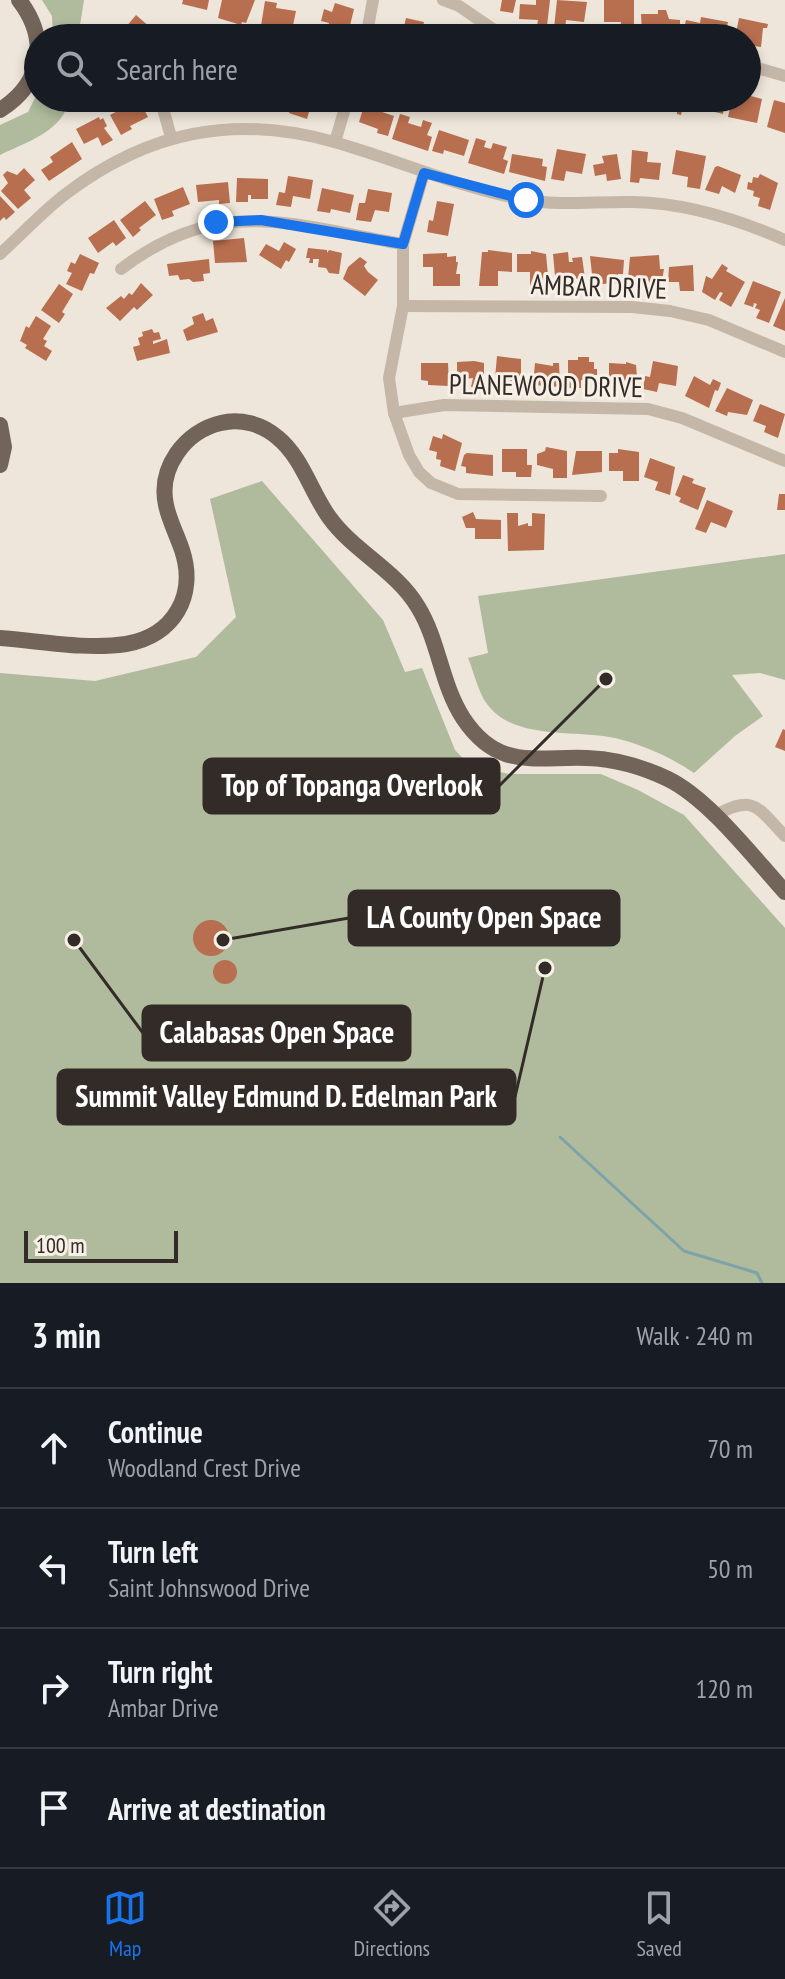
<!DOCTYPE html>
<meta charset="utf-8">
<style>
:root{--surface:#171b24;--page:#20242c;--text:#f1f3f6;--muted:#9ea1a6;--line:#363941;--accent:#1a73e8}
body{margin:0;font-family:"PT Sans Narrow",sans-serif;background:var(--page);color:var(--text)}
.scale{position:absolute;left:24px;bottom:20px;width:154px;box-sizing:border-box;padding-left:8px;border:4px solid #322b27;border-top:0;font-size:22px;line-height:28px;white-space:nowrap;color:#322b27;-webkit-text-stroke:6px #f7f0e6;paint-order:stroke}
.stop{position:absolute;width:24px;height:24px;margin:-18px;border:6px solid #1a73e8;border-radius:50%;background:#fff}
.stop.end{background:#1a73e8;border-color:#fff;box-shadow:0 2px 8px #0008}
.list{margin:0;padding:0;list-style:none}
h2{display:flex;justify-content:space-between;align-items:center;height:104px;margin:0;padding:0 32px;font-size:34px}
h2 small{font-size:26px;font-weight:400;color:var(--muted)}
.list li{display:grid;grid-template-columns:52px 1fr auto;gap:24px;align-items:center;box-sizing:border-box;height:120px;padding:0 32px;border-top:2px solid var(--line)}
.list b{display:block;font-size:30px;white-space:nowrap}
.list p{margin:0;font-size:26px;white-space:nowrap;color:var(--muted)}
.list em{font-size:26px;font-style:normal;color:var(--muted)}
.icon{flex:none;width:44px;height:44px;fill:none;stroke:currentColor;stroke-width:2;stroke-linecap:round;stroke-linejoin:round}
.map{position:relative;flex:none;width:785px;height:1283px;overflow:hidden}
.search{position:absolute;background:var(--surface);box-shadow:0 4px 12px #0003;left:24px;right:24px;top:24px;height:88px;display:flex;align-items:center;gap:20px;box-sizing:border-box;padding:0 28px;border-radius:44px;color:var(--muted);font-size:30px}
.sheet{height:584px;background:var(--surface)}
nav{display:flex;justify-content:space-around;align-items:center;box-sizing:border-box;height:112px;border-top:2px solid var(--line);background:var(--surface);font-size:22px;color:var(--muted)}
nav a{display:grid;justify-items:center;gap:4px}
nav .on{color:var(--accent)}
.map>svg:first-child{display:block}
.green{fill:#afbb9c}
.lines{fill:none;stroke-linecap:round;stroke-linejoin:round}
.stream{stroke:#7da3a8;stroke-width:3}
.building{fill:#b86f4f}
.minor{stroke:#c5b7a8;stroke-width:12}
.major{stroke:#73645a;stroke-width:16}
.route{stroke:#1a73e8;stroke-width:10}
.labels{text-anchor:middle;dominant-baseline:central;stroke-width:6;stroke-linejoin:round;paint-order:stroke}
.street-label{font-size:28px;fill:#322b27;stroke:#f7f0e6}
.leader{fill:none;stroke:#322b27;stroke-width:3}
.callout-dot{fill:#322b27;stroke:#f7f0e6;stroke-width:3}
.callout{fill:#322b27;stroke:#322b27;stroke-width:3}
.callout-label{font-size:30px;text-anchor:middle;font-weight:bold;fill:#fff}
</style>
<div class="map">
<svg width="785" height="1283" viewBox="0 0 785 1283">
<rect width="100%" height="100%" fill="#eee6da"/>
<g class="green">
<polygon points="42,0 84,0 78,38 53,38 52,16"/>
<path d="M 38,92 L 38,98 L 69,98 C 65,131 26,142 0,155 L 0,125 L 28,112 Z"/>
<polygon points="262,481 383,620 405,672 422,668 455,750 469,765 509,774 601,774 638,790 684,815 785,928 785,1283 0,1283 0,673 95,681 196,657 236,617 210,499"/>
<path d="M 785,554 L 785,680 L 760,673 L 732,675 L 763,716 L 735,736 L 694,773 C 670,757 644,745 615,738 C 576,729 514,741 487,704 C 478,692 474,672 468,658 L 488,653 L 478,596 Z"/>
</g>
<g class="lines">
<polyline class="stream" points="560,1137 684,1251 757,1273 762,1283"/>
</g>
<g class="building">
<polygon points="183,0 209,0 207,10 182,4"/>
<polygon points="222,0 255,0 246,23 242,22 241,25 218,18"/>
<polygon points="502,0 516,0 513,13 500,11"/>
<polygon points="536,0 550,0 547,26 537,26 538,20 519,19 520,4 536,5"/>
<polygon points="557,0 587,2 584,22 566,20 565,30 554,28"/>
<polygon points="604,0 634,0 634,32 620,32 621,22 604,22"/>
<polygon points="265,1 277,3 276,8 296,11 292,30 269,26 268,34 260,32"/>
<polygon points="335,3 354,9 347,38 326,34 329,23 321,21 324,9 332,12"/>
<polygon points="658,10 666,10 669,19 680,20 680,33 642,33 641,14 658,14"/>
<polygon points="136,15 151,28 142,38 124,38 120,34"/>
<polygon points="701,17 728,22 725,38 683,33 686,20 700,23"/>
<polygon points="406,18 424,22 420,38 387,38 389,32 402,35"/>
<polygon points="739,18 768,24 767,28 763,28 761,47 747,45 747,38 736,33"/>
<polygon points="747,95 762,99 757,123 728,117 732,98 747,98"/>
<polygon points="179,98 210,98 212,108 197,110 196,101 180,102"/>
<polygon points="294,98 328,98 325,109 311,105 307,119 289,113"/>
<polygon points="537,98 567,98 566,108 536,103"/>
<polygon points="655,98 685,98 681,115 677,114 677,109 658,107 659,104 654,104"/>
<polygon points="701,98 725,98 723,114 707,110 708,105 700,104"/>
<polygon points="139,100 148,117 130,126 132,129 121,135 110,115"/>
<polygon points="774,100 785,103 785,133 767,127"/>
<polygon points="364,106 394,116 388,136 377,133 378,129 359,122"/>
<polygon points="400,114 410,117 408,123 421,127 423,120 432,123 427,135 432,137 428,151 392,139"/>
<polygon points="99,117 100,120 103,118 107,126 104,128 113,140 102,146 98,137 84,144 76,129"/>
<polygon points="439,130 469,140 464,156 444,150 443,154 432,151"/>
<polygon points="476,138 486,141 484,147 491,149 493,143 507,147 503,159 508,161 504,174 468,163"/>
<polygon points="72,142 82,159 49,181 41,170 53,162 50,157"/>
<polygon points="557,149 586,154 582,174 566,171 564,181 551,179"/>
<polygon points="632,150 648,152 647,162 661,163 659,180 640,178 639,183 630,182"/>
<polygon points="676,150 706,156 700,189 687,187 688,177 672,174"/>
<polygon points="512,154 543,159 542,166 547,167 545,181 509,172"/>
<polygon points="617,154 621,179 607,181 606,174 595,176 593,165 604,163 602,156"/>
<polygon points="718,166 741,175 735,193 722,186 719,194 705,190 715,167"/>
<polygon points="24,168 35,180 24,190 31,198 18,209 1,191 8,183 3,175 7,171 17,175"/>
<polygon points="760,174 778,183 770,210 758,206 760,198 753,196 754,191 747,189 748,182 752,183 753,177 758,178"/>
<polygon points="288,176 313,180 310,199 293,196 291,207 276,205 279,192 285,193"/>
<polygon points="237,178 268,179 268,199 251,199 251,195 248,195 248,202 236,202"/>
<polygon points="228,182 230,203 219,204 219,200 198,202 196,185"/>
<polygon points="183,187 190,204 172,211 174,216 162,220 154,199"/>
<polygon points="322,188 354,195 350,213 331,209 330,213 317,211"/>
<polygon points="368,189 392,193 389,212 375,210 371,222 356,220 359,203 365,203"/>
<polygon points="0,196 15,212 6,220 4,217 0,221"/>
<polygon points="145,201 156,215 139,228 141,230 133,237 120,220"/>
<polygon points="437,201 454,204 448,236 427,232 429,220 433,221"/>
<polygon points="114,220 126,238 116,246 113,242 98,253 88,238"/>
<polygon points="244,238 247,262 215,263 213,241"/>
<polygon points="284,242 296,249 289,262 286,260 281,269 259,255 266,244 279,251"/>
<polygon points="308,248 327,250 327,253 329,250 342,253 339,274 329,273 326,268 318,267 319,259 313,259 313,263 309,263 310,258 306,258"/>
<polygon points="488,250 512,253 512,272 498,271 498,286 479,286 482,252 488,252"/>
<polygon points="531,251 546,254 549,286 530,286 530,272 517,272 517,254 531,254"/>
<polygon points="568,252 569,262 573,262 572,258 582,257 585,278 567,280 568,285 556,286 553,254"/>
<polygon points="447,253 447,257 456,256 456,262 458,262 456,274 460,274 460,286 433,286 433,267 423,267 423,254"/>
<polygon points="80,254 99,263 94,274 90,273 82,291 66,284 72,273 67,271 71,262 75,264"/>
<polygon points="659,255 660,269 664,269 661,286 643,287 643,277 628,278 630,257"/>
<polygon points="590,256 624,260 623,274 618,274 618,283 602,284 602,278 598,278 599,274 592,274"/>
<polygon points="360,257 367,262 364,266 368,272 378,280 365,296 343,279 348,267"/>
<polygon points="209,259 210,273 203,274 204,281 193,282 189,279 180,280 178,275 169,276 167,264"/>
<polygon points="722,264 728,268 726,271 745,282 731,307 719,300 723,293 720,292 715,300 702,292 706,276 712,279"/>
<polygon points="693,265 694,291 680,291 679,282 668,282 669,267"/>
<polygon points="753,281 781,292 769,323 756,318 760,310 755,308 757,304 754,303 753,307 744,304"/>
<polygon points="141,283 153,295 137,310 134,307 120,321 106,308 121,296 124,299 129,293 132,295"/>
<polygon points="59,284 73,294 62,312 65,314 59,323 41,310"/>
<polygon points="785,298 785,331 773,326"/>
<polygon points="203,313 206,321 213,318 218,332 187,341 183,330 194,324 192,317"/>
<polygon points="36,316 51,326 43,339 47,341 44,346 52,351 46,361 25,348 27,345 20,341 26,326 29,328"/>
<polygon points="152,329 154,333 159,332 161,339 153,341 153,344 167,339 170,353 137,361 133,347 140,345 138,338 143,336 142,332"/>
<polygon points="497,356 521,359 521,374 525,374 525,387 510,387 510,376 495,378"/>
<polygon points="578,357 589,357 589,362 594,362 594,369 597,369 597,375 589,375 589,380 581,380 581,388 568,388 568,360 578,360"/>
<polygon points="474,361 484,363 484,387 471,387 473,378 457,380 457,362"/>
<polygon points="653,361 678,366 676,386 659,383 657,392 643,389 645,376 650,377"/>
<polygon points="626,362 636,365 638,389 622,388 623,379 609,378 609,363 626,364"/>
<polygon points="421,363 448,363 449,386 428,385 428,381 421,380"/>
<polygon points="535,363 553,366 553,363 559,363 560,387 533,385"/>
<polygon points="694,376 710,385 713,379 721,383 718,391 715,390 709,408 685,396"/>
<polygon points="727,388 753,400 747,415 728,412 727,416 715,411"/>
<polygon points="760,404 785,414 778,438 764,432 766,426 753,421"/>
<polygon points="443,434 462,443 455,471 440,466 441,460 436,459 437,452 429,450 433,436 442,439"/>
<polygon points="546,447 567,451 567,478 553,478 553,469 537,465 537,454 545,451"/>
<polygon points="502,449 527,449 527,465 532,465 531,477 516,477 516,472 502,472"/>
<polygon points="618,449 639,452 639,481 623,481 623,471 609,471 609,453 618,453"/>
<polygon points="576,451 602,451 602,472 572,475"/>
<polygon points="467,453 493,455 493,476 466,473 466,467 461,466 464,455"/>
<polygon points="650,458 675,467 670,495 655,490 658,482 644,477"/>
<polygon points="683,475 694,479 692,483 706,488 698,510 679,502 681,498 675,495"/>
<polygon points="779,494 785,494 785,510 777,510"/>
<polygon points="707,500 733,511 726,528 711,522 706,533 695,529"/>
<polygon points="473,512 476,519 501,520 501,539 475,539 475,528 466,528 462,517"/>
<polygon points="507,513 518,513 518,526 528,523 528,526 532,526 532,513 545,514 544,550 508,551"/>
<polygon points="783,729 785,730 785,751 775,747"/>
<circle cx="211" cy="938" r="18"/>
<circle cx="225" cy="972" r="12"/>
</g>
<g class="lines">
<g class="minor">
<polyline points="443,0 459,6 506,38"/>
<polyline points="366,38 373,0"/>
<polyline points="747,65 785,76"/>
<polyline points="160,98 171,137"/>
<polyline points="335,142 348,98"/>
<polyline points="424,173 403,244 403,306 389,378 394,413 409,455 419,472 431,483 458,494 601,496"/>
<path d="M 0,254 C 22,234 43,211 67,193 C 149,131 235,114 334,142 C 398,160 459,188 525,200 C 561,206 598,201 634,202 C 687,203 737,219 785,240"/>
<path d="M 121,269 C 220,194 292,225 403,244"/>
<polyline points="403,306 632,307 670,311 709,320 785,352"/>
<polyline points="394,413 444,405 648,409 682,418 785,461"/>
<path d="M 714,816 C 754,794 756,806 785,836"/>
</g>
<g class="major">
<path d="M 0,110 C 43,83 49,39 19,0"/>
<polyline points="0,425 4,447 0,465"/>
<path d="M 0,638 C 41,641 86,650 126,644 C 174,636 197,595 182,550 C 177,535 169,520 166,505 C 158,468 185,431 221,423 C 240,418 262,424 277,437 C 302,457 311,492 329,517 C 354,552 396,570 418,607 C 439,641 441,684 463,718 C 498,771 535,756 587,758 C 615,759 643,767 668,779 C 709,799 754,858 785,892"/>
</g>
</g>
<g class="lines">
<polyline class="route" points="216,222 261,220 403,244 424,173 526,200"/>
</g>
<g class="labels">
<g class="street-label">
<text transform="translate(599 286) rotate(2)">AMBAR DRIVE</text>
<text transform="translate(546 385) rotate(1)">PLANEWOOD DRIVE</text>
</g>
</g>
<path class="leader" d="M606 679L499 786M223 940L349 918M74 940L143 1033M545 968L515 1097"/>
<g class="callout-dot">
<circle cx="606" cy="679" r="8"/>
<circle cx="223" cy="940" r="8"/>
<circle cx="74" cy="940" r="8"/>
<circle cx="545" cy="968" r="8"/>
</g>
<g class="callout">
<rect x="204" y="759" width="295" height="54" rx="8"/>
<rect x="349" y="891" width="270" height="54" rx="8"/>
<rect x="143" y="1006" width="267" height="54" rx="8"/>
<rect x="58" y="1070" width="457" height="54" rx="8"/>
</g>
<g class="callout-label">
<text x="352" y="796">Top of Topanga Overlook</text>
<text x="484" y="928">LA County Open Space</text>
<text x="277" y="1043">Calabasas Open Space</text>
<text x="286" y="1107">Summit Valley Edmund D. Edelman Park</text>
</g>
</svg>
<div class="scale">100 m</div>
<div class="stop" style="left:526px;top:200px"></div>
<div class="stop end" style="left:216px;top:222px"></div>
<div class="search"><svg class="icon" aria-label="search" viewBox="0 0 24 24"><circle cx="10" cy="10" r="6"/><path d="M15 15l6 6"/></svg>Search here</div>
</div>
<section class="sheet">
<h2>3 min<small>Walk · 240 m</small></h2>
<ul class="list">
<li><svg class="icon" aria-label="ahead" viewBox="0 0 24 24"><path d="M12 20V5M6 11l6-6 6 6"/></svg><div><b>Continue</b><p>Woodland Crest Drive</p></div><em>70 m</em></li>
<li><svg class="icon" aria-label="left" viewBox="0 0 24 24"><path d="M17 20v-9H6M10 6l-5 5 5 5"/></svg><div><b>Turn left</b><p>Saint Johnswood Drive</p></div><em>50 m</em></li>
<li><svg class="icon" aria-label="right" viewBox="0 0 24 24"><path d="M7 20v-9h11M14 6l5 5-5 5"/></svg><div><b>Turn right</b><p>Ambar Drive</p></div><em>120 m</em></li>
<li><svg class="icon" aria-label="arrive" viewBox="0 0 24 24"><path d="M6 21V4h12l-3 4 3 4H6"/></svg><div><b>Arrive at destination</b></div></li>
</ul>
</section>
<nav>
<a class="on"><svg class="icon" aria-label="map" viewBox="0 0 24 24"><path d="M3 6l6-2 6 2 6-2v14l-6 2-6-2-6 2zM9 4v14M15 6v14"/></svg>Map</a>
<a><svg class="icon" aria-label="directions" viewBox="0 0 24 24"><path d="M12 3l9 9-9 9-9-9zM9 14v-3h6M13 9l2 2-2 2"/></svg>Directions</a>
<a><svg class="icon" aria-label="saved" viewBox="0 0 24 24"><path d="M7 4h10v16l-5-4-5 4z"/></svg>Saved</a>
</nav>
